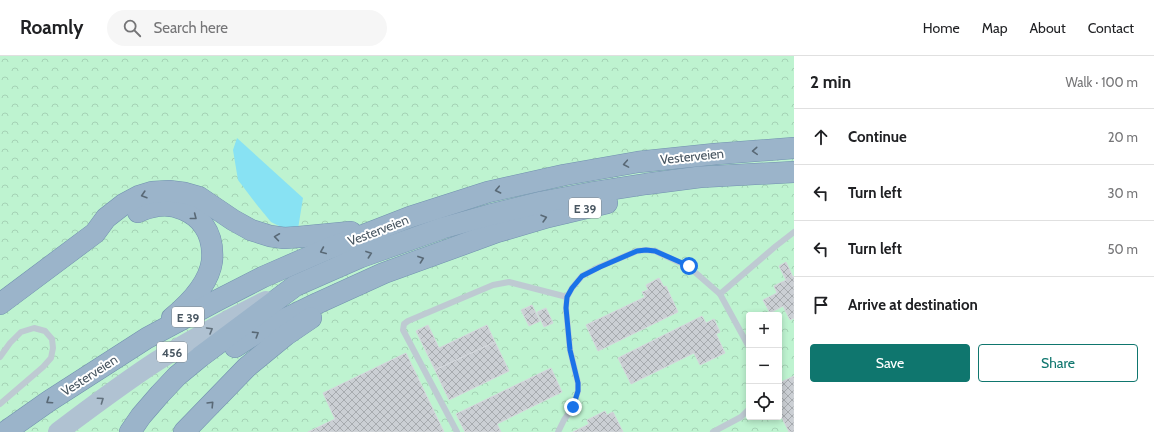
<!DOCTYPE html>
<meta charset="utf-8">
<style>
:root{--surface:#fff;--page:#f6f6f6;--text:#202124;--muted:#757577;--line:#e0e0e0;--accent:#0f766e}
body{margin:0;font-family:Cabin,sans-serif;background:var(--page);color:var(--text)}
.controls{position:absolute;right:12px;bottom:12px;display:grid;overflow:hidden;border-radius:4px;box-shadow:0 2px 6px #0003}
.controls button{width:36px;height:36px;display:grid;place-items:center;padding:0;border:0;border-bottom:1px solid var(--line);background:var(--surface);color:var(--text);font:20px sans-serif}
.stop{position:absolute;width:12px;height:12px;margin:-9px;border:3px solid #1a73e8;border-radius:50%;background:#fff}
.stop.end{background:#1a73e8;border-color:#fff;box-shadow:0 1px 4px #0008}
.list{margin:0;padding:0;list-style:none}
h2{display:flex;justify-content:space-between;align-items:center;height:52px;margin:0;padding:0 16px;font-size:17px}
h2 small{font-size:13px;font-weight:400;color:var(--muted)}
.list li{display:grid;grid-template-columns:26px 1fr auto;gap:12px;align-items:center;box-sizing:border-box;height:56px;padding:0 16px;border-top:1px solid var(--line)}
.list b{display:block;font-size:15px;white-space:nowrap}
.list em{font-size:13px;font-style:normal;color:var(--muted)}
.actions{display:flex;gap:8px;padding:12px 16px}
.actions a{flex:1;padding:9px 0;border:1px solid var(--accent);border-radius:4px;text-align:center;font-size:14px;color:var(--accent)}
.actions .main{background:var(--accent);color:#fff}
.icon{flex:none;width:22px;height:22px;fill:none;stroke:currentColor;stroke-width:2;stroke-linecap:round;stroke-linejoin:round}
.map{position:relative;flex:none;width:794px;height:376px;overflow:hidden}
header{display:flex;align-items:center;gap:24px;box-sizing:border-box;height:56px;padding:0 20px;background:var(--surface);border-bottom:1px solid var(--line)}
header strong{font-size:19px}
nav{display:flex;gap:22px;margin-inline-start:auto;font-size:14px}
.search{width:280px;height:36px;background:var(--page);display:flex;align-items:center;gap:10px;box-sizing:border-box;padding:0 14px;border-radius:22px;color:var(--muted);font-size:15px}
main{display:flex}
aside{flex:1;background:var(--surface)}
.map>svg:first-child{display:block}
.park{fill:url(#park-crowns);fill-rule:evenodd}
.water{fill:#88e2f3}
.building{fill:url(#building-cross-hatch);stroke:#d5d8dd}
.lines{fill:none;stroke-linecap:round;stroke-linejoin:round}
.trunk-casing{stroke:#7192af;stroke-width:22}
.service{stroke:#becad2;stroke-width:6}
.primary{stroke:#b0c2d2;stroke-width:20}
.trunk{stroke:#9bb4ca;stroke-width:21}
.oneway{stroke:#596976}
.oneway2{stroke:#62717d}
.route{stroke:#1a73e8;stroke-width:5}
.labels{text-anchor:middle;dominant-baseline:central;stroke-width:4;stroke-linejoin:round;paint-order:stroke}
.shield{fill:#fff;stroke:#7f8990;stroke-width:1}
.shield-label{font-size:12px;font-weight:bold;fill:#485661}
.street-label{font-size:13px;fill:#485661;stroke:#fff}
</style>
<header>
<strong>Roamly</strong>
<div class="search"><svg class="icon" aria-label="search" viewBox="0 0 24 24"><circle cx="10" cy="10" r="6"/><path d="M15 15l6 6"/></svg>Search here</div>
<nav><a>Home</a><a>Map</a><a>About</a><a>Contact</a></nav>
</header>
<main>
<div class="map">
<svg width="794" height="376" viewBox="0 0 794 376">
<defs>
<pattern id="park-crowns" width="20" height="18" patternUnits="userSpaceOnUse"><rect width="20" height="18" fill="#bef3d0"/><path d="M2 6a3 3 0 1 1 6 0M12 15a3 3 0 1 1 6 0" fill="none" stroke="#a5d2b5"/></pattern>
<pattern id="building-cross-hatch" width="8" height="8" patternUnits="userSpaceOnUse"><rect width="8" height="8" fill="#cbcfd4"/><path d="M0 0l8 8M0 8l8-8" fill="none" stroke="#a7abaf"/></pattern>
</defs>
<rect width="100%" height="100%" fill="#f4f1f2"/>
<path class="park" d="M 0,0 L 794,0 L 794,376 L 0,376 ZM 749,259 L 779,259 L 779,361 L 749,361 Z"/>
<polygon class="water" points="237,82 303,142 297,179 271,166 257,149 238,124 233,94"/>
<g class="building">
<polygon points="786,206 793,221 794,220 794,262 790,264 783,250 770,257 763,244 777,237 774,230 786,224 779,210"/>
<polygon points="659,222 664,231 666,230 678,256 598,295 586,269 645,241 642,236 648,234 646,229"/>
<polygon points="532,249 540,265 529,270 521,254"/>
<polygon points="546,252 553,267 544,271 537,256"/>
<polygon points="702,260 706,267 714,263 720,276 716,278 725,297 700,309 694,297 631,328 618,302"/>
<polygon points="428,269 439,292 487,269 495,286 435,314 416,275"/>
<polygon points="495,286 509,315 449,344 435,314"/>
<polygon points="406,297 444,376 308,376 335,363 323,337"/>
<polygon points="551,312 562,336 497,368 501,376 465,376 456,358"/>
<polygon points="794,320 794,376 789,376 779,356 779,327"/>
<polygon points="605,355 607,359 613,356 623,376 573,376 589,368 587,364"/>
</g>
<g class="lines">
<g class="trunk-casing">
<g id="trunk">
<path d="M 138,156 C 144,153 152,151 158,150 C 174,147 195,156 204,170 C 211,180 213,193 212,205 C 209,227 189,248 172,262"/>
<polyline points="0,248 95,177 106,162 124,148 139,140 152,136 169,135 185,137 199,141 233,164 251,174 270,180 284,182 299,181 351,176"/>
<polyline points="235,291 258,276 318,247 384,217 497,176 548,161 607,147"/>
<polyline points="5,376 49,345 147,282 218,244 263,221 325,194 410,161 488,136 564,119 638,106 715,98 794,92"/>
<polyline points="130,376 141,360 160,338 177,320 200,301 295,230 361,201 443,172 489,159 542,146 595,136 646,128 700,121 794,116"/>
<polyline points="184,376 247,311 286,279 311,262"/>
</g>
</g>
<g class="service">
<polyline points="720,238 776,190 794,176"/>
<polyline points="0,301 10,287 21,276 34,272 45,275 52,283 53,292 51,302 43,311 0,348"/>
<polyline points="457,376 403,274 404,268 408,265 493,229 509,226 567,241"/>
<polyline points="558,376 564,364 573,351 578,335 578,327 570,294 566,252 567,241 572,232 582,220 599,211 637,195 646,194 655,195 689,211 720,238 749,291"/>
<polyline points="713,376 741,361 749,353"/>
</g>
<path class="primary" d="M 58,376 C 90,352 123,327 157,305 C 192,283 229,263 266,245"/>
<use href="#trunk" class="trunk"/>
</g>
<defs><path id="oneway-chevron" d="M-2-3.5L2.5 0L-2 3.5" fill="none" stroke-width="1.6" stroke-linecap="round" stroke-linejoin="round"/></defs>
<g class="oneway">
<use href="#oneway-chevron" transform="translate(755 95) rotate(176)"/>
<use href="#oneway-chevron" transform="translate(626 108) rotate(170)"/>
<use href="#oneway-chevron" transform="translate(498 134) rotate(168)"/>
<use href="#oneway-chevron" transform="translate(144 139) rotate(163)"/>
<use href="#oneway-chevron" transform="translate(194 161) rotate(38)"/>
<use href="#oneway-chevron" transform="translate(544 162) rotate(-16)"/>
<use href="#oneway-chevron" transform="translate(277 181) rotate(-172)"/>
<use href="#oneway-chevron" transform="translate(323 195) rotate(157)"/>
<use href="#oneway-chevron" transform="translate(369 198) rotate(-20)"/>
<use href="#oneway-chevron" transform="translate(421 203) rotate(-20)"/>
<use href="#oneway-chevron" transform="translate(256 278) rotate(-32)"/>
<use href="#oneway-chevron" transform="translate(49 345) rotate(146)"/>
<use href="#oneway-chevron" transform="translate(211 348) rotate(-46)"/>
</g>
<g class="oneway2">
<use href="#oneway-chevron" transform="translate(210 274) rotate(-30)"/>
<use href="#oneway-chevron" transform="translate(101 344) rotate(-35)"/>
</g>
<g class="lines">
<polyline class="route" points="573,351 578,335 578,327 570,294 566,252 567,241 572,232 582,220 600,211 637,195 646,194 655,195 689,210"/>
</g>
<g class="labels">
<g class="shield">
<rect x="569" y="142" width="32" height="20" rx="3"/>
<rect x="172" y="251" width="32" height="20" rx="3"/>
<rect x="157" y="286" width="30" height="20" rx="3"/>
</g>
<g class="shield-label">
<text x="585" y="152">E 39</text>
<text x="188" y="261">E 39</text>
<text x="172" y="296">456</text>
</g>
<g class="street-label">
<text transform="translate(692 100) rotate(-6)">Vesterveien</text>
<text transform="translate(378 174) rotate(-21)">Vesterveien</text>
<text transform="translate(89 319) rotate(-33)">Vesterveien</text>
</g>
</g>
</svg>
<div class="controls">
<button>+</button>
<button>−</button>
<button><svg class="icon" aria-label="locate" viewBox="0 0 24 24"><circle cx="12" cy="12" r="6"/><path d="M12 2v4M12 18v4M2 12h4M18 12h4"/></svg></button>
</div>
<div class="stop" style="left:689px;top:210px"></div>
<div class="stop end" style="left:573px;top:351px"></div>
</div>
<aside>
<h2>2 min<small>Walk · 100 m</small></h2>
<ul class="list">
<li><svg class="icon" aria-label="ahead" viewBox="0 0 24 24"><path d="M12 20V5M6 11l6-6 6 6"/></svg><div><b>Continue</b></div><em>20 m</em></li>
<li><svg class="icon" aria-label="left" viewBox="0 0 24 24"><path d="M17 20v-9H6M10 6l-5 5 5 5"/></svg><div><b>Turn left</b></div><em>30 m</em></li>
<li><svg class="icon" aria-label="left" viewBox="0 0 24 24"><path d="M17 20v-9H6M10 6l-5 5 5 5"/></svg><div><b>Turn left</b></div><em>50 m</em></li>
<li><svg class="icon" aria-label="arrive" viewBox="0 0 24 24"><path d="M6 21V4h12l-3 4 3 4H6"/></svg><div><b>Arrive at destination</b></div></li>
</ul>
<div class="actions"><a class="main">Save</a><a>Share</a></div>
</aside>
</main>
